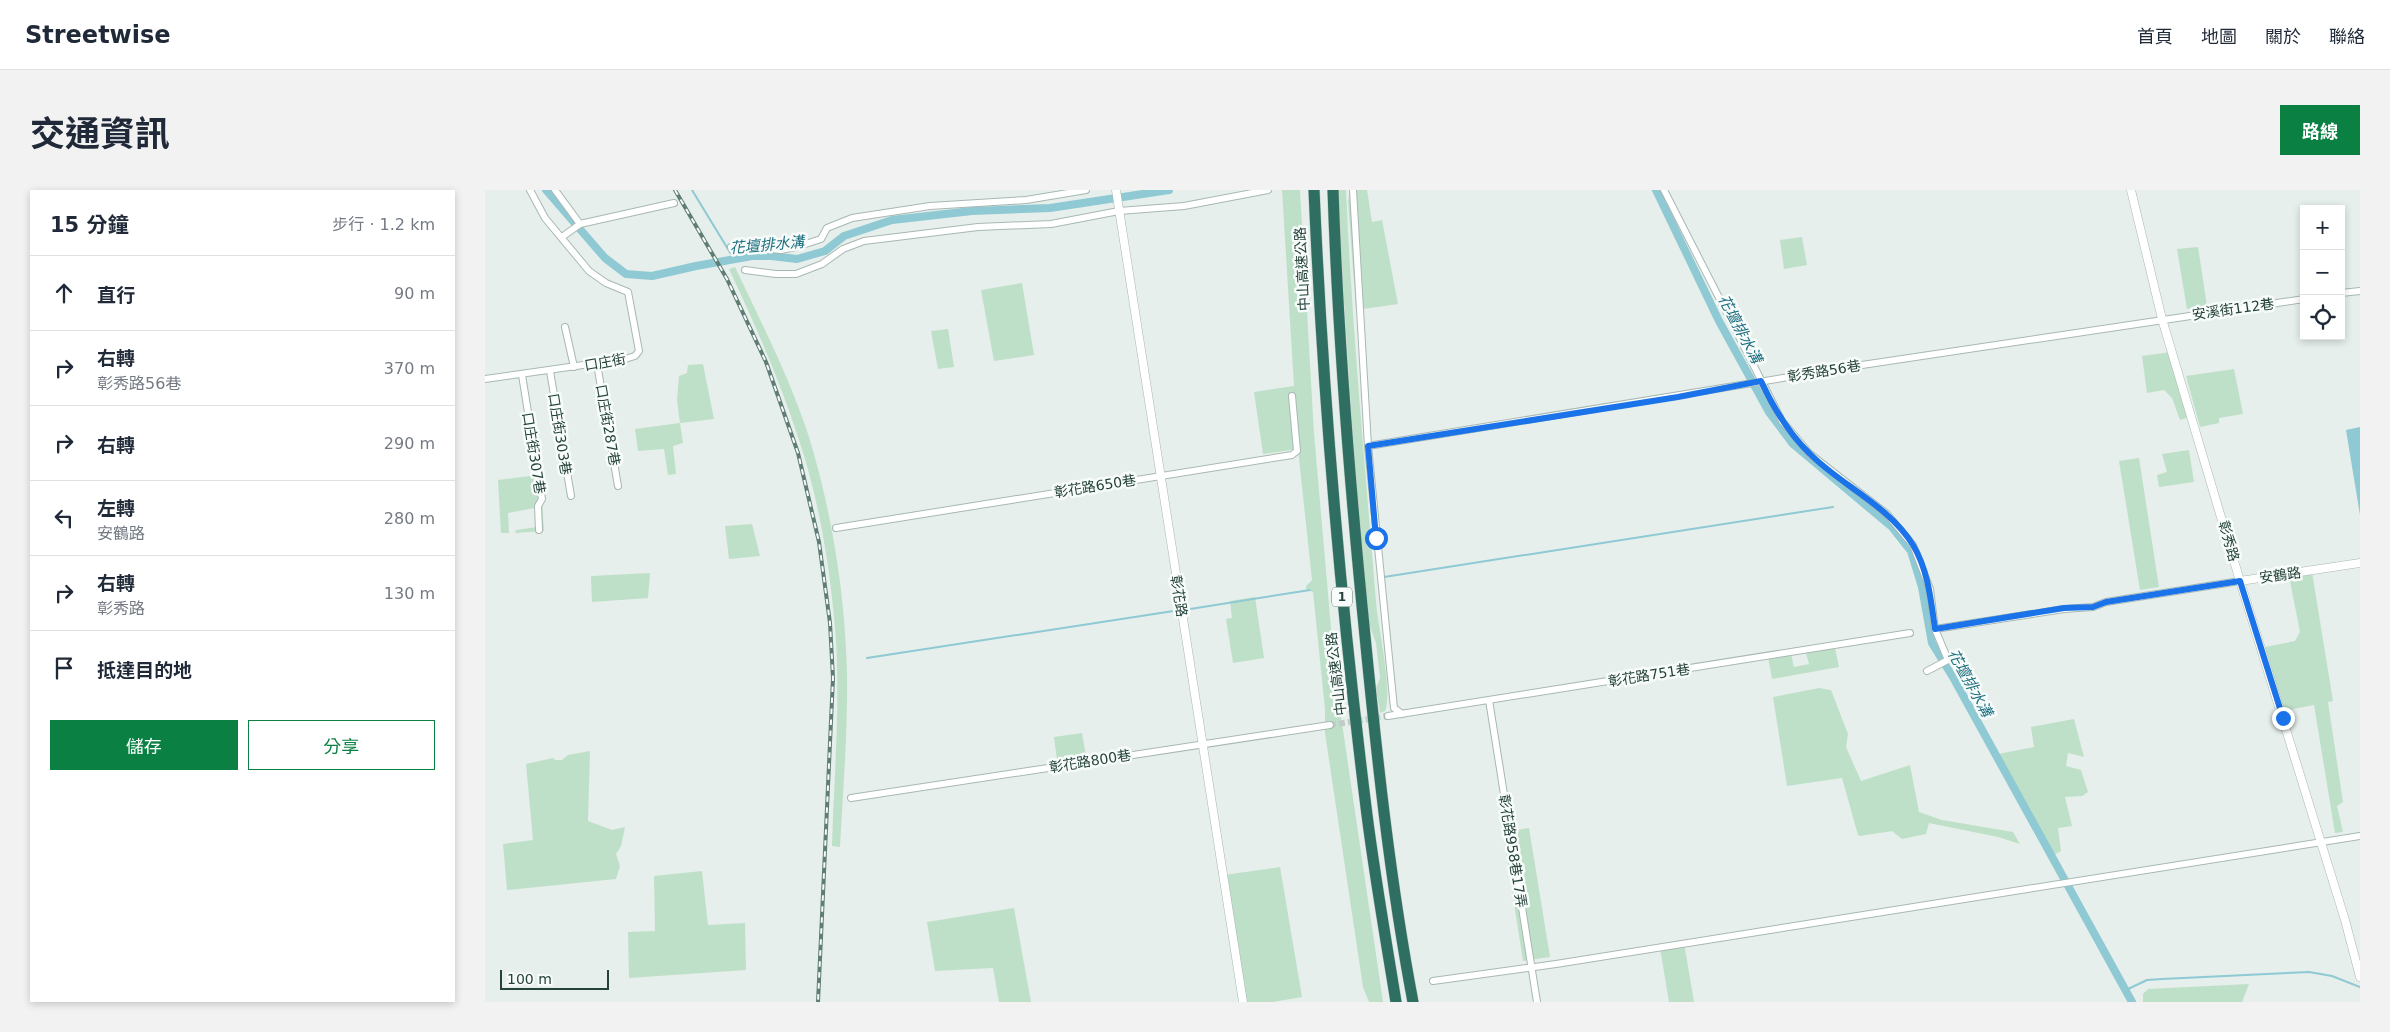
<!DOCTYPE html>
<html lang="zh-TW">
<meta charset="utf-8">
<style>
:root{--surface:#fff;--page:#f2f2f3;--text:#1f2937;--muted:#747a83;--line:#e0e1e3;--accent:#0b8043}
body{margin:0;font-family:"DejaVu Sans","Noto Sans TC",sans-serif;background:var(--page);color:var(--text)}
.controls{position:absolute;right:15px;top:15px;display:grid;overflow:hidden;border-radius:0px;box-shadow:0 2px 8px #0003}
.controls button{width:45px;height:45px;display:grid;place-items:center;padding:0;border:0;border-bottom:1px solid var(--line);background:var(--surface);color:var(--text);font:25px sans-serif}
.scale{position:absolute;left:15px;bottom:12px;width:109px;box-sizing:border-box;padding-left:5px;border:2px solid #24423a;border-top:0;font-size:14px;line-height:18px;white-space:nowrap;color:#24423a;-webkit-text-stroke:4px #f7fbf9;paint-order:stroke}
.stop{position:absolute;width:15px;height:15px;margin:-11px;border:4px solid #1a73e8;border-radius:50%;background:#fff}
.stop.end{background:#1a73e8;border-color:#fff;box-shadow:0 1px 5px #0008}
.list{margin:0;padding:0;list-style:none}
h2{display:flex;justify-content:space-between;align-items:center;height:65px;margin:0;padding:0 20px;font-size:21px}
h2 small{font-size:16px;font-weight:400;color:var(--muted)}
.list li{display:grid;grid-template-columns:32px 1fr auto;gap:15px;align-items:center;box-sizing:border-box;height:75px;padding:0 20px;border-top:1px solid var(--line)}
.list b{display:block;font-size:19px;white-space:nowrap}
.list p{margin:0;font-size:16px;white-space:nowrap;color:var(--muted)}
.list em{font-size:16px;font-style:normal;color:var(--muted)}
.actions{display:flex;gap:10px;padding:15px 20px}
.actions a{flex:1;padding:11px 0;border:1px solid var(--accent);border-radius:0px;text-align:center;font-size:18px;color:var(--accent)}
.actions .main{background:var(--accent);color:#fff}
.icon{flex:none;width:28px;height:28px;fill:none;stroke:currentColor;stroke-width:2;stroke-linecap:round;stroke-linejoin:round}
.map{position:relative;flex:none;width:1875px;height:812px;overflow:hidden;border-radius:0px}
header{display:flex;align-items:center;gap:30px;box-sizing:border-box;height:70px;padding:0 25px;background:var(--surface);border-bottom:1px solid var(--line)}
header strong{font-size:24px}
nav{display:flex;gap:28px;margin-inline-start:auto;font-size:18px}
.intro{display:flex;align-items:center;justify-content:space-between;box-sizing:border-box;height:120px;padding:0 30px}
h1{margin:0;font-size:35px}
.button{padding:12px 22px;border-radius:0px;background:var(--accent);color:#fff;font-size:18px;font-weight:700}
main{display:flex;gap:30px;padding:0 30px}
aside{flex:1;background:var(--surface);border-radius:0px;box-shadow:0 2px 8px #0003}
.map>svg:first-child{display:block}
.green{fill:#bfe0c8}
.water{fill:#8ec9d4}
.lines{fill:none;stroke-linecap:round;stroke-linejoin:round}
.stream{stroke:#8ec9d4;stroke-width:2}
.canal{stroke:#8ec9d4;stroke-width:8}
.minor-tunnel{stroke:#bfccc8;stroke-width:6;stroke-dasharray:6 3;stroke-linecap:butt}
.minor-casing{stroke:#a8b8b2;stroke-width:8}
.tertiary-casing{stroke:#a8b8b2;stroke-width:9}
.motorway-casing{stroke:#c2cac8;stroke-width:12}
.minor{stroke:#fff;stroke-width:6}
.tertiary{stroke:#fff;stroke-width:8}
.motorway{stroke:#2f6f62;stroke-width:11}
.rail-casing{stroke:#5f7d75;stroke-width:4}
.rail{stroke:#f7fbf9;stroke-width:2;stroke-dasharray:5.5;stroke-linecap:butt}
.route{stroke:#1a73e8;stroke-width:6}
.labels{text-anchor:middle;dominant-baseline:central;stroke-width:5;stroke-linejoin:round;paint-order:stroke}
.shield{fill:#f7fbf9;stroke:#637a73;stroke-width:1}
.shield-label{font-size:12px;font-weight:bold;fill:#24423a}
.street-label{font-size:14px;fill:#24423a;stroke:#f7fbf9}
.water-label{font-size:15px;font-style:italic;fill:#1c6f80;stroke:#f7fbf9}
</style>
<header>
<strong>Streetwise</strong>
<nav><a>首頁</a><a>地圖</a><a>關於</a><a>聯絡</a></nav>
</header>
<div class="intro"><h1>交通資訊</h1><a class="button">路線</a></div>
<main>
<aside>
<h2>15 分鐘<small>步行 · 1.2 km</small></h2>
<ul class="list">
<li><svg class="icon" aria-label="ahead" viewBox="0 0 24 24"><path d="M12 20V5M6 11l6-6 6 6"/></svg><div><b>直行</b></div><em>90 m</em></li>
<li><svg class="icon" aria-label="right" viewBox="0 0 24 24"><path d="M7 20v-9h11M14 6l5 5-5 5"/></svg><div><b>右轉</b><p>彰秀路56巷</p></div><em>370 m</em></li>
<li><svg class="icon" aria-label="right" viewBox="0 0 24 24"><path d="M7 20v-9h11M14 6l5 5-5 5"/></svg><div><b>右轉</b></div><em>290 m</em></li>
<li><svg class="icon" aria-label="left" viewBox="0 0 24 24"><path d="M17 20v-9H6M10 6l-5 5 5 5"/></svg><div><b>左轉</b><p>安鶴路</p></div><em>280 m</em></li>
<li><svg class="icon" aria-label="right" viewBox="0 0 24 24"><path d="M7 20v-9h11M14 6l5 5-5 5"/></svg><div><b>右轉</b><p>彰秀路</p></div><em>130 m</em></li>
<li><svg class="icon" aria-label="arrive" viewBox="0 0 24 24"><path d="M6 21V4h12l-3 4 3 4H6"/></svg><div><b>抵達目的地</b></div></li>
</ul>
<div class="actions"><a class="main">儲存</a><a>分享</a></div>
</aside>
<div class="map">
<svg width="1875" height="812" viewBox="0 0 1875 812">
<rect width="100%" height="100%" fill="#e6efeb"/>
<g class="green">
<polygon points="797,0 815,0 829,243 848,461 845,473 857,533 898,812 884,812 878,797 840,543 840,519 828,402 821,399 821,396 827,390 813,259 778,264 769,202 809,196"/>
<path d="M 852,0 L 861,0 C 867,138 880,275 891,412 C 893,437 908,501 900,521 L 895,523 L 891,498 L 895,488 L 891,453 L 883,431 L 871,297 Z"/>
<polygon points="865,0 882,0 887,32 897,30 913,114 871,120 863,12"/>
<polygon points="1317,47 1322,75 1299,79 1295,50"/>
<polygon points="1713,57 1722,116 1702,119 1692,59"/>
<path d="M 250,77 C 276,132 305,188 324,247 C 347,323 360,403 362,482 C 363,540 358,599 355,657 L 347,656 C 349,588 355,519 351,451 C 346,383 335,312 313,247 C 294,189 270,134 244,79 Z"/>
<polygon points="537,93 549,165 509,171 496,100"/>
<polygon points="463,139 469,177 453,179 446,141"/>
<polygon points="1686,162 1705,227 1695,230 1687,208 1679,200 1662,203 1657,166"/>
<polygon points="218,174 229,229 195,233 198,253 188,256 191,284 183,285 179,259 153,261 150,239 195,233 192,210 194,186 202,183 203,175"/>
<polygon points="1749,179 1758,224 1734,228 1734,233 1715,237 1701,186"/>
<polygon points="1704,260 1709,292 1674,297 1672,285 1682,282 1677,264"/>
<polygon points="1654,268 1674,397 1655,400 1634,271"/>
<polygon points="53,285 57,311 59,341 30,343 31,340 52,337 50,318 23,323 24,343 16,343 13,290"/>
<polygon points="267,334 275,366 244,369 240,336"/>
<polygon points="1827,382 1848,511 1843,512 1858,612 1852,616 1858,642 1850,643 1829,515 1798,521 1780,457 1810,451 1815,442 1804,386"/>
<polygon points="165,383 163,408 107,412 106,386"/>
<polygon points="770,407 779,468 748,473 741,429 747,428 745,411"/>
<polygon points="1350,458 1354,477 1287,489 1283,467 1306,464 1309,477 1324,474 1321,463"/>
<polygon points="1334,498 1346,500 1363,544 1361,557 1376,591 1425,575 1434,622 1457,630 1528,642 1535,654 1513,647 1444,633 1441,644 1417,649 1407,641 1375,646 1373,645 1357,588 1302,596 1288,507"/>
<polygon points="1589,529 1599,567 1583,563 1581,576 1596,580 1603,602 1597,606 1580,607 1587,636 1573,638 1576,661 1567,666 1508,565 1549,557 1546,537"/>
<polygon points="597,543 601,566 572,570 569,547"/>
<polygon points="105,561 103,631 127,640 140,637 136,656 131,664 135,676 131,689 22,700 18,654 48,650 41,574 68,568 70,570 77,570 83,565"/>
<polygon points="1044,638 1065,767 1038,771 1018,642"/>
<polygon points="795,677 817,807 788,812 759,812 739,685"/>
<polygon points="217,681 223,735 260,733 261,780 144,788 143,742 170,741 169,686"/>
<polygon points="529,718 546,812 514,812 508,778 450,781 442,732"/>
<polygon points="1199,753 1209,812 1184,812 1175,758"/>
<polygon points="1764,794 1757,812 1658,812 1658,804 1663,799"/>
</g>
<polygon class="water" points="1875,237 1875,325 1861,240"/>
<g class="lines">
<g class="stream">
<polyline points="207,0 249,69"/>
<polyline points="899,387 1348,317"/>
<polyline points="699,420 825,400"/>
<polyline points="382,468 695,420"/>
<polyline points="1641,800 1662,790 1677,789 1824,782 1847,786 1875,797"/>
</g>
<g class="canal">
<polyline points="61,0 120,68 141,84 167,86 211,76 267,66 286,66 312,69 340,61 359,46 407,30 487,21 565,18 684,0"/>
<polyline points="1171,0 1234,131 1284,222 1308,254 1407,337 1426,361 1437,397 1447,453 1469,489 1647,812"/>
</g>
<polyline class="minor-tunnel" points="845,535 903,526"/>
<g class="minor-casing">
<g id="minor">
<polyline points="70,0 95,34"/>
<polyline points="868,0 883,256 909,518 917,524"/>
<polyline points="1179,0 1297,231 1325,264 1402,324 1428,355 1445,399 1450,439 1463,470 1442,481"/>
<polyline points="77,47 95,34 189,13"/>
<polyline points="246,57 258,56 296,60 311,57 336,49 342,38 367,28 445,16 541,10 601,0"/>
<polyline points="260,80 291,84 311,84 337,74 358,59 379,51 493,37 566,34 634,21 699,16 783,0"/>
<polyline points="1856,103 1875,101"/>
<polyline points="80,137 89,177"/>
<polyline points="112,174 133,296"/>
<polyline points="65,181 86,306"/>
<polyline points="37,185 57,309 53,316 54,340"/>
<polyline points="0,189 140,169 150,166 154,161 143,102 121,93 104,81 60,28 45,0"/>
<polyline points="883,256 1377,175 1819,109"/>
<polyline points="351,338 807,265 812,261 807,206"/>
<polyline points="1450,439 1579,419 1608,417 1621,412 1755,391"/>
<polyline points="1004,510 1052,812"/>
<polyline points="903,526 1425,443"/>
<polyline points="366,608 845,535"/>
<polyline points="948,791 1071,774 1875,646"/>
</g>
</g>
<g class="tertiary-casing">
<g id="tertiary">
<polyline points="631,0 758,812"/>
<polyline points="1646,0 1677,129 1755,391 1860,730 1875,787"/>
<polyline points="1755,391 1875,373"/>
</g>
</g>
<g class="motorway-casing">
<g id="motorway">
<path d="M 829,0 C 838,209 856,418 882,625 C 890,688 901,750 911,812"/>
<path d="M 848,0 C 853,149 865,297 880,446 C 892,568 905,691 928,812"/>
</g>
</g>
<use href="#minor" class="minor"/>
<use href="#tertiary" class="tertiary"/>
<use href="#motorway" class="motorway"/>
<g class="rail-casing">
<polyline id="rail" points="190,0 242,89 281,172 313,263 334,352 345,433 348,488 333,812"/>
</g>
<use href="#rail" class="rail"/>
</g>
<g class="lines">
<path class="route" d="M 891,348 L 883,256 L 1193,207 L 1276,191 C 1288,217 1303,243 1325,264 C 1357,296 1403,315 1428,355 C 1443,380 1446,410 1450,439 L 1579,418 L 1608,417 L 1621,412 L 1755,391 L 1798,528"/>
</g>
<g class="labels">
<rect class="shield" x="847" y="397.5" width="20" height="19" rx="4"/>
<g class="shield-label">
<text x="857" y="407">1</text>
</g>
<g class="street-label">
<text transform="translate(817 79) rotate(-93)">中山高速公路</text>
<text transform="translate(1748 119) rotate(-8)">安溪街112巷</text>
<text transform="translate(120 172) rotate(-10)">口庄街</text>
<text transform="translate(1339 181) rotate(-9)">彰秀路56巷</text>
<text transform="translate(123 235) rotate(80)">口庄街287巷</text>
<text transform="translate(75 244) rotate(81)">口庄街303巷</text>
<text transform="translate(49 263) rotate(81)">口庄街307巷</text>
<text transform="translate(610 296) rotate(-9)">彰花路650巷</text>
<text transform="translate(1744 351) rotate(74)">彰秀路</text>
<text transform="translate(1795 385) rotate(-8)">安鶴路</text>
<text transform="translate(694 406) rotate(81)">彰花路</text>
<text transform="translate(851 484) rotate(-97)">中山高速公路</text>
<text transform="translate(1164 485) rotate(-9)">彰花路751巷</text>
<text transform="translate(605 571) rotate(-9)">彰花路800巷</text>
<text transform="translate(1028 661) rotate(81)">彰花路958巷17弄</text>
</g>
<g class="water-label">
<text transform="translate(282 55) rotate(-5)">花壇排水溝</text>
<text transform="translate(1255 139) rotate(62)">花壇排水溝</text>
<text transform="translate(1485 493) rotate(61)">花壇排水溝</text>
</g>
</g>
</svg>
<div class="controls">
<button>+</button>
<button>−</button>
<button><svg class="icon" aria-label="locate" viewBox="0 0 24 24"><circle cx="12" cy="12" r="6"/><path d="M12 2v4M12 18v4M2 12h4M18 12h4"/></svg></button>
</div>
<div class="scale">100 m</div>
<div class="stop" style="left:891px;top:348px"></div>
<div class="stop end" style="left:1798px;top:528px"></div>
</div>
</main>
